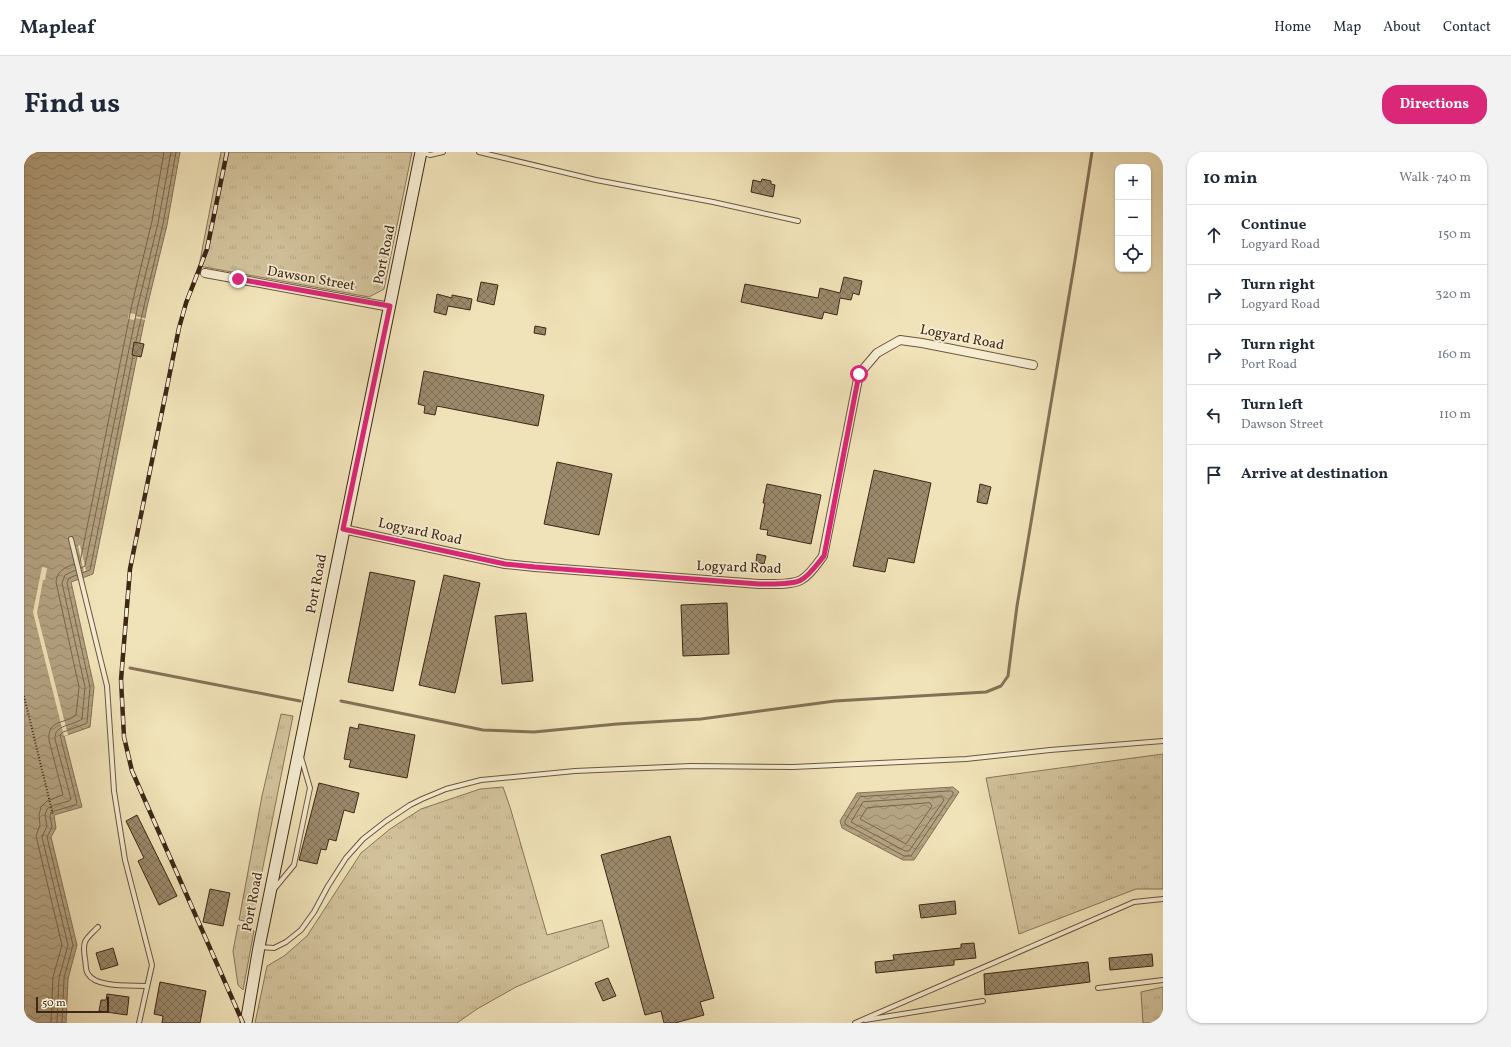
<!DOCTYPE html>
<meta charset="utf-8">
<style>
:root{--surface:#fff;--page:#f2f2f3;--text:#1f2937;--muted:#747a83;--line:#e0e1e3;--accent:#db2777}
body{margin:0;font-family:Vollkorn,serif;background:var(--page);color:var(--text)}
.controls{position:absolute;right:12px;top:12px;display:grid;overflow:hidden;border-radius:8px;box-shadow:0 1px 3px #0004}
.controls button{width:36px;height:36px;display:grid;place-items:center;padding:0;border:0;border-bottom:1px solid var(--line);background:var(--surface);color:var(--text);font:20px sans-serif}
.scale{position:absolute;left:12px;bottom:10px;width:73px;box-sizing:border-box;padding-left:4px;border:2px solid #3e2716;border-top:0;font-size:11px;line-height:14px;white-space:nowrap;color:#3e2716;-webkit-text-stroke:3px #f6edd2;paint-order:stroke}
.stop{position:absolute;width:12px;height:12px;margin:-9px;border:3px solid #db2777;border-radius:50%;background:#fff}
.stop.end{background:#db2777;border-color:#fff;box-shadow:0 1px 4px #0008}
.list{margin:0;padding:0;list-style:none}
h2{display:flex;justify-content:space-between;align-items:center;height:52px;margin:0;padding:0 16px;font-size:17px}
h2 small{font-size:13px;font-weight:400;color:var(--muted)}
.list li{display:grid;grid-template-columns:26px 1fr auto;gap:12px;align-items:center;box-sizing:border-box;height:60px;padding:0 16px;border-top:1px solid var(--line)}
.list b{display:block;font-size:15px;white-space:nowrap}
.list p{margin:0;font-size:13px;white-space:nowrap;color:var(--muted)}
.list em{font-size:13px;font-style:normal;color:var(--muted)}
.icon{flex:none;width:22px;height:22px;fill:none;stroke:currentColor;stroke-width:2;stroke-linecap:round;stroke-linejoin:round}
.map{position:relative;flex:none;width:1139px;height:871px;overflow:hidden;border-radius:16px}
header{display:flex;align-items:center;gap:24px;box-sizing:border-box;height:56px;padding:0 20px;background:var(--surface);border-bottom:1px solid var(--line)}
header strong{font-size:19px}
nav{display:flex;gap:22px;margin-inline-start:auto;font-size:14px}
.intro{display:flex;align-items:center;justify-content:space-between;box-sizing:border-box;height:96px;padding:0 24px}
h1{margin:0;font-size:28px}
.button{padding:10px 18px;border-radius:16px;background:var(--accent);color:#fff;font-size:14px;font-weight:700}
main{display:flex;gap:24px;padding:0 24px}
aside{flex:1;background:var(--surface);border-radius:16px;box-shadow:0 1px 3px #0004}
.map>svg:first-child{display:block}
.grass{fill:url(#grass-tufts);stroke:#88755a}
.water{fill:url(#water-waves);stroke:#857157}
.pier{fill:#f1e3b9}
.lines{fill:none;stroke-linecap:round;stroke-linejoin:round}
.shore{stroke:#79654c;stroke-width:1}
.stream{stroke:#857157;stroke-width:3}
.building{fill:url(#building-cross-hatch);stroke:#3e2716}
.lane-casing{stroke:#6b563f;stroke-width:6}
.street-casing{stroke:#6b563f;stroke-width:10}
.secondary-casing{stroke:#3e2716;stroke-width:13}
.path{stroke:#3e2716;stroke-width:2;stroke-dasharray:1 2;stroke-linecap:butt}
.lane{stroke:#f6edd2;stroke-width:4}
.street{stroke:#f6edd2;stroke-width:8}
.secondary{stroke:#f6edd2;stroke-width:11}
.rail-casing{stroke:#3e2716;stroke-width:4.5}
.rail{stroke:#f6edd2;stroke-width:3;stroke-dasharray:9;stroke-linecap:butt}
.route{stroke:#db2777;stroke-width:5}
.labels{text-anchor:middle;dominant-baseline:central;stroke-width:3.5;stroke-linejoin:round;paint-order:stroke}
.street-label{font-size:14px;fill:#3e2716;stroke:#f6edd2}
</style>
<header>
<strong>Mapleaf</strong>
<nav><a>Home</a><a>Map</a><a>About</a><a>Contact</a></nav>
</header>
<div class="intro"><h1>Find us</h1><a class="button">Directions</a></div>
<main>
<div class="map">
<svg width="1139" height="871" viewBox="0 0 1139 871">
<defs>
<pattern id="grass-tufts" width="24" height="20" patternUnits="userSpaceOnUse"><rect width="24" height="20" fill="#d3c39d"/><path d="M3 7l-1-3M5 7V3M7 7l1-3M15 17l-1-3M17 17v-4M19 17l1-3" fill="none" stroke="#b6a886"/></pattern>
<pattern id="water-waves" width="16" height="10" patternUnits="userSpaceOnUse"><rect width="16" height="10" fill="#b4a382"/><path d="M0 5q4-4 8 0t8 0" fill="none" stroke="#948569"/></pattern>
<pattern id="building-cross-hatch" width="8" height="8" patternUnits="userSpaceOnUse"><rect width="8" height="8" fill="#9b896b"/><path d="M0 0l8 8M0 8l8-8" fill="none" stroke="#807057"/></pattern>
</defs>
<rect width="100%" height="100%" fill="#f1e3b9"/>
<filter id="stains"><feTurbulence type="fractalNoise" baseFrequency=".005" numOctaves="4"/><feColorMatrix values="0 0 0 0 .2 0 0 0 0 .09 0 0 0 0 .02 0 0 0 .5 -.17"/></filter>
<radialGradient id="worn" r=".72"><stop offset=".6" stop-color="#630" stop-opacity="0"/><stop offset="1" stop-color="#630" stop-opacity=".3"/></radialGradient>
<g class="grass">
<polygon points="197,0 388,0 360,137 345,145 175,114"/>
<polygon points="257,562 269,564 228,770 215,768 238,644"/>
<polygon points="1139,602 1139,737 1112,737 995,782 962,626"/>
<polygon points="479,635 486,655 523,783 578,768 585,795 492,835 453,857 433,871 231,871 243,814 260,804 283,784 337,701 366,677 397,657 456,637"/>
<polygon points="214,773 230,779 219,838 214,833 209,799"/>
<polygon points="1139,835 1139,871 1119,871 1117,840"/>
</g>
<g class="water">
<polygon points="0,0 156,0 143,73 123,155 69,422 47,430 70,535 66,575 40,584 58,655 30,663 32,676 27,685 53,793 44,827 42,871 0,871"/>
<polygon points="929,635 935,640 890,708 879,708 818,676 816,669 833,641"/>
</g>
<g class="pier">
<polygon points="105,161 111,162 111,164 123,167 122,168 111,166 110,168 104,167"/>
<polygon points="56,393 62,419 60,420 54,394"/>
<polygon points="18,415 23,416 21,428 19,428 13,461 44,583 40,584 9,460"/>
</g>
<g class="lines">
<g class="shore">
<polyline points="112,189 139,72 152,0"/>
<polyline points="56,410 108,152 128,69 140,0"/>
<polyline points="57,416 61,414 114,153 134,71 147,0"/>
<polyline points="58,421 66,418 109,204"/>
<polygon points="927,639 929,640 929,642 887,704 880,704 821,672 821,669 836,645"/>
<polygon points="918,645 920,648 885,699 881,699 827,670 839,650"/>
<polygon points="906,651 908,654 882,692 836,667 843,656"/>
<path d="M 27,871 L 29,825 L 38,793 L 12,684 L 16,673 L 15,663 L 17,655 L 23,649 L 39,643 L 25,588 C 23,567 42,572 52,563 L 55,535 L 32,430 C 33,419 40,416 50,412"/>
<path d="M 33,871 L 35,826 L 44,793 L 18,685 L 23,674 L 21,663 L 23,657 L 27,654 L 45,649 L 47,647 L 31,587 C 30,572 49,574 58,567 L 61,535 L 38,431 L 41,423 L 52,418"/>
<polyline points="38,871 40,826 49,793 23,685 28,675 26,664 27,660 51,653 53,651 36,583 39,580 61,572 63,571 66,535 43,431 45,426 53,423"/>
</g>
<g class="stream">
<polyline points="106,516 276,549"/>
<polyline points="317,549 459,578 510,580 593,572 677,567 811,549 962,540 977,534 984,524 993,454 1051,108 1068,0"/>
</g>
</g>
<g class="building">
<polygon points="738,27 747,29 747,32 751,33 749,45 727,40 729,28 737,30"/>
<polygon points="820,125 838,129 835,143 829,141 827,148 816,146 813,163 800,160 798,167 717,150 721,132 794,146 796,136 816,141"/>
<polygon points="457,130 474,133 470,153 453,149"/>
<polygon points="413,142 428,146 428,143 448,147 446,158 424,154 422,163 410,160"/>
<polygon points="511,174 522,176 521,183 510,181"/>
<polygon points="110,190 120,192 117,205 108,203"/>
<polygon points="400,219 520,243 514,274 413,254 411,263 400,261 401,254 394,252"/>
<polygon points="533,310 588,322 575,383 520,372"/>
<polygon points="850,318 907,331 890,411 864,406 861,420 829,414"/>
<polygon points="743,332 797,343 787,392 743,383 744,378 736,377 741,351 739,351"/>
<polygon points="956,332 967,335 963,352 953,350"/>
<polygon points="733,402 742,404 740,412 732,410"/>
<polygon points="346,420 391,429 369,539 324,530"/>
<polygon points="420,423 456,431 431,541 395,533"/>
<polygon points="703,451 705,502 659,504 657,453"/>
<polygon points="502,461 509,529 478,532 471,464"/>
<polygon points="335,572 391,583 383,626 325,615 327,608 320,607 326,575 334,577"/>
<polygon points="295,631 335,641 330,661 320,658 312,689 305,687 302,698 297,697 293,712 275,708"/>
<polygon points="113,663 153,744 135,753 114,709 120,706 102,669"/>
<polygon points="646,684 690,846 676,850 680,863 651,871 640,871 637,859 621,863 577,703"/>
<polygon points="186,737 206,741 199,774 179,770"/>
<polygon points="931,749 932,762 897,766 895,753"/>
<polygon points="950,791 952,806 930,808 930,813 852,821 851,810 870,808 869,803 937,796 937,792"/>
<polygon points="89,796 94,813 77,818 72,801"/>
<polygon points="1128,802 1129,814 1086,818 1085,806"/>
<polygon points="1064,810 1066,830 961,843 960,822"/>
<polygon points="584,826 592,844 579,849 571,831"/>
<polygon points="136,830 182,839 176,871 138,871 139,864 130,862"/>
<polygon points="83,842 105,845 103,863 75,859 77,848 82,848"/>
</g>
<g class="lines">
<g class="lane-casing">
<g id="lane">
<polyline points="397,0 406,3 419,0"/>
<polyline points="455,0 572,28 689,50 774,69"/>
<polyline points="47,387 83,534 90,639 101,708 128,813 115,871"/>
<polyline points="251,736 270,713 286,636 277,605"/>
<path d="M 74,775 C 61,788 58,788 61,807 C 62,811 61,818 64,822 C 72,836 108,833 123,834"/>
<polyline points="236,795 250,796 262,790 277,778 290,760 304,734 322,706 339,687 362,669 386,653 398,647 422,637 457,628 551,619 667,614 769,615 942,607 1026,598 1139,589"/>
<polyline points="1074,836 1139,828"/>
<polyline points="841,868 959,849"/>
<polyline points="831,871 1110,750 1139,747"/>
</g>
</g>
<g class="street-casing">
<g id="street">
<polyline points="181,121 366,155"/>
<path d="M 319,377 L 481,412 L 511,415 L 735,432 C 747,432 768,433 777,428 C 786,423 793,412 799,404 L 835,222 L 853,201 L 876,188 L 898,191 L 1009,213"/>
</g>
</g>
<g class="secondary-casing">
<polyline id="secondary" points="222,871 235,795 397,0"/>
</g>
<polyline class="path" points="0,544 29,663"/>
<use href="#lane" class="lane"/>
<use href="#street" class="street"/>
<use href="#secondary" class="secondary"/>
<g class="rail-casing">
<polyline id="rail" points="203,0 183,97 162,151 155,176 106,417 97,528 100,585 108,619 219,871"/>
</g>
<use href="#rail" class="rail"/>
</g>
<g class="lines">
<path class="route" d="M 214,127 L 366,154 L 319,377 L 481,412 L 511,415 L 735,432 C 747,432 768,433 777,428 C 786,423 793,412 800,404 L 835,222"/>
</g>
<g class="labels">
<g class="street-label">
<text transform="translate(361 103) rotate(-78)">Port Road</text>
<text transform="translate(287 127) rotate(10)">Dawson Street</text>
<text transform="translate(938 186) rotate(11)">Logyard Road</text>
<text transform="translate(396 380) rotate(12)">Logyard Road</text>
<text transform="translate(715 416) rotate(2)">Logyard Road</text>
<text transform="translate(293 432) rotate(-79)">Port Road</text>
<text transform="translate(229 750) rotate(-79)">Port Road</text>
</g>
</g>
<rect width="100%" height="100%" filter="url(#stains)"/>
<rect width="100%" height="100%" fill="url(#worn)"/>
</svg>
<div class="controls">
<button>+</button>
<button>−</button>
<button><svg class="icon" aria-label="locate" viewBox="0 0 24 24"><circle cx="12" cy="12" r="6"/><path d="M12 2v4M12 18v4M2 12h4M18 12h4"/></svg></button>
</div>
<div class="scale">50 m</div>
<div class="stop" style="left:835px;top:222px"></div>
<div class="stop end" style="left:214px;top:127px"></div>
</div>
<aside>
<h2>10 min<small>Walk · 740 m</small></h2>
<ul class="list">
<li><svg class="icon" aria-label="ahead" viewBox="0 0 24 24"><path d="M12 20V5M6 11l6-6 6 6"/></svg><div><b>Continue</b><p>Logyard Road</p></div><em>150 m</em></li>
<li><svg class="icon" aria-label="right" viewBox="0 0 24 24"><path d="M7 20v-9h11M14 6l5 5-5 5"/></svg><div><b>Turn right</b><p>Logyard Road</p></div><em>320 m</em></li>
<li><svg class="icon" aria-label="right" viewBox="0 0 24 24"><path d="M7 20v-9h11M14 6l5 5-5 5"/></svg><div><b>Turn right</b><p>Port Road</p></div><em>160 m</em></li>
<li><svg class="icon" aria-label="left" viewBox="0 0 24 24"><path d="M17 20v-9H6M10 6l-5 5 5 5"/></svg><div><b>Turn left</b><p>Dawson Street</p></div><em>110 m</em></li>
<li><svg class="icon" aria-label="arrive" viewBox="0 0 24 24"><path d="M6 21V4h12l-3 4 3 4H6"/></svg><div><b>Arrive at destination</b></div></li>
</ul>
</aside>
</main>
